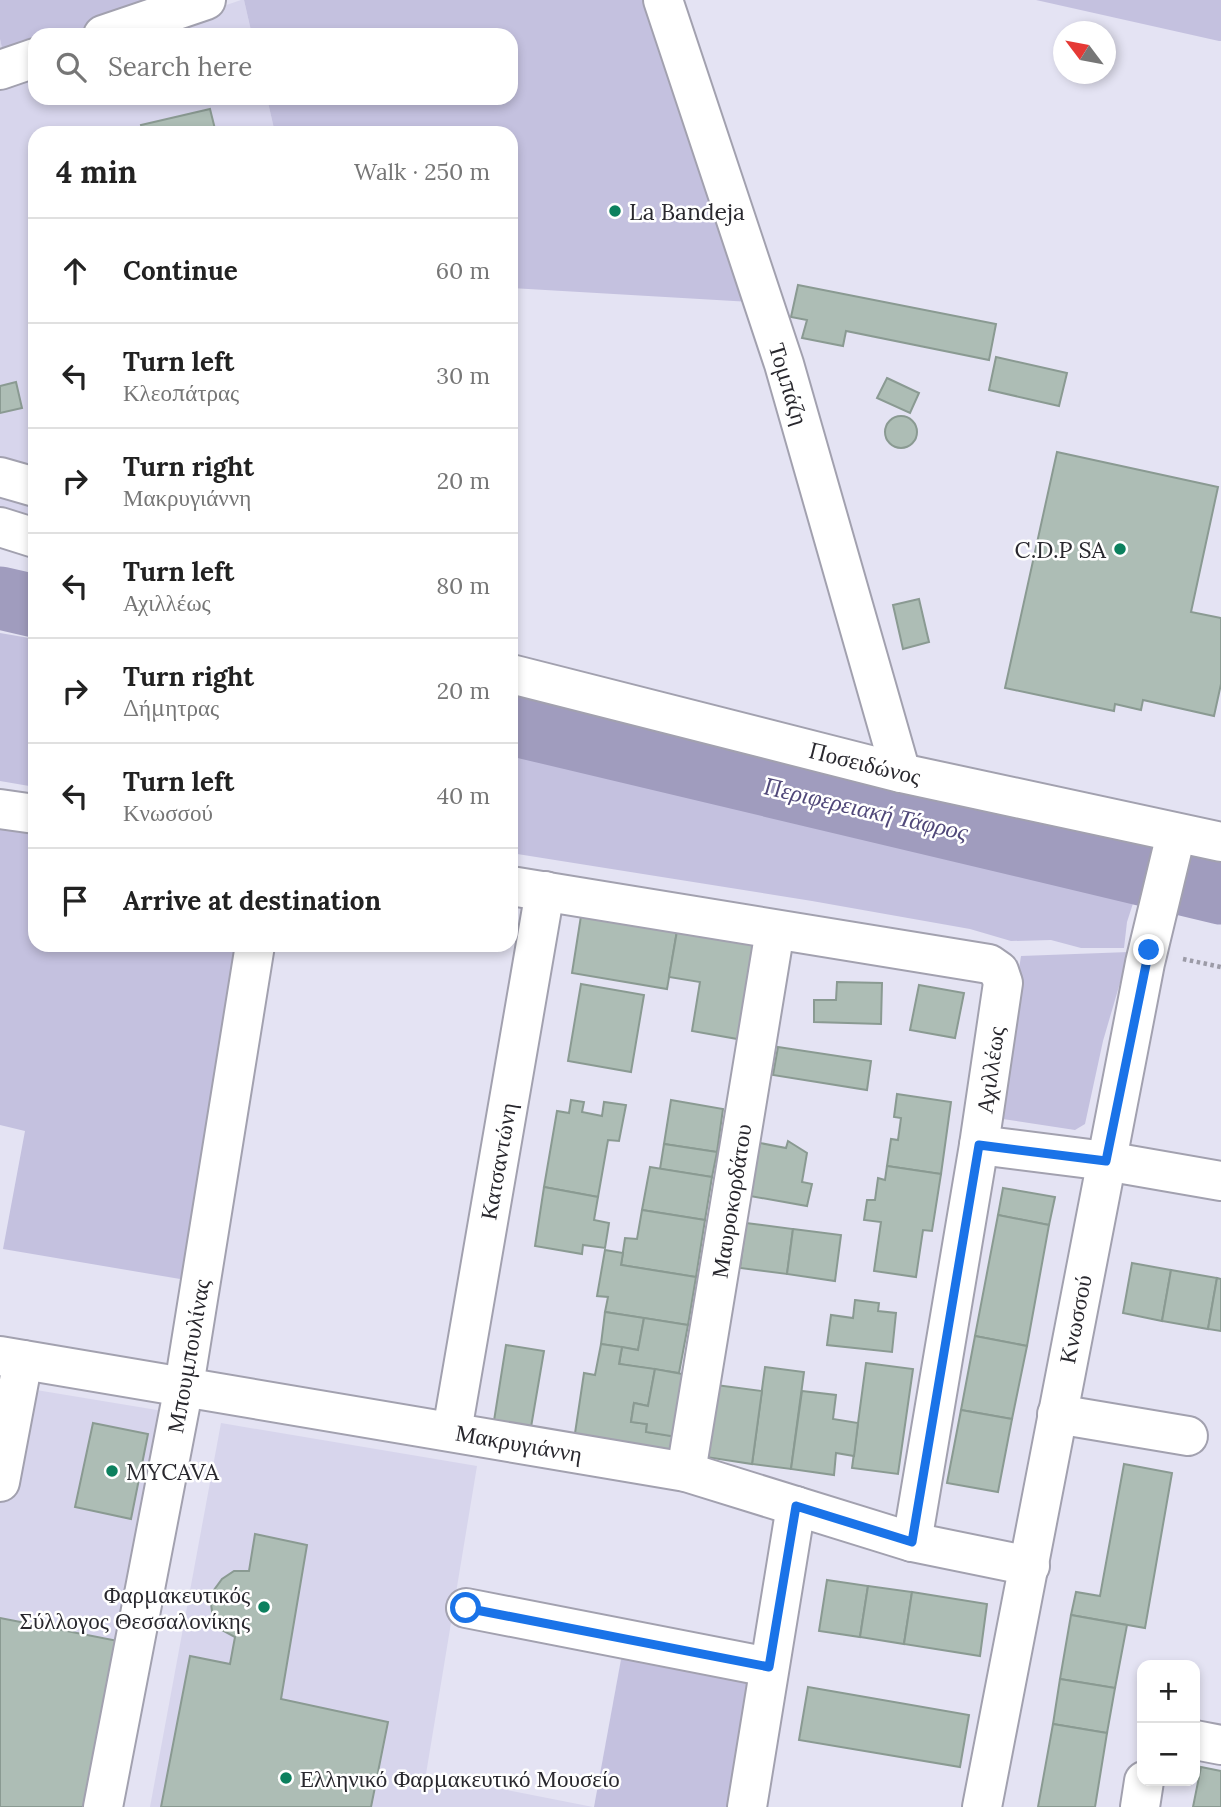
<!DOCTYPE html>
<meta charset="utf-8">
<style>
:root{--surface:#fff;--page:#f6f6f6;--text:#222;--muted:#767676;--line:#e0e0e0}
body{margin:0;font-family:Lora,serif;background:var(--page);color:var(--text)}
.controls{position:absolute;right:21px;bottom:21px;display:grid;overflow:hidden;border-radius:14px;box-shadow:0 4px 10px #0003}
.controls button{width:63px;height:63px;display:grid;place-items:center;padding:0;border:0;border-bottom:2px solid var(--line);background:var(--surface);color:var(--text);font:35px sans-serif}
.compass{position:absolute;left:1053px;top:21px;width:63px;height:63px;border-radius:50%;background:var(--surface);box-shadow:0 4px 10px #0003;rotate:302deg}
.stop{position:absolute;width:21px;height:21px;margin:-16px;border:5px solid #1a73e8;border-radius:50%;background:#fff}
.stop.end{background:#1a73e8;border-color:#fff;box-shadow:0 2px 7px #0008}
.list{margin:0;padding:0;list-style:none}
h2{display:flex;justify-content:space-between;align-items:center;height:91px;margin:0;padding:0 28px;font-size:30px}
h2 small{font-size:23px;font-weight:400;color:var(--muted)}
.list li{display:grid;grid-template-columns:46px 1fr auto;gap:21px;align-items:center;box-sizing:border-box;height:105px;padding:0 28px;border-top:2px solid var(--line)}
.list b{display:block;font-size:26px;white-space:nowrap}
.list p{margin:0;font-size:23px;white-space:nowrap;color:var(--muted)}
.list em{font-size:23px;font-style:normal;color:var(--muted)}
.icon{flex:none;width:38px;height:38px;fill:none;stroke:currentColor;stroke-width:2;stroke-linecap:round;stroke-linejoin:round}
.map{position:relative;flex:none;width:1221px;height:1807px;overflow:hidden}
.search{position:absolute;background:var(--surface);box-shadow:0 4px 10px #0003;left:28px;top:28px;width:490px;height:77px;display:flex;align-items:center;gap:18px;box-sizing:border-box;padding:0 24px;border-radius:21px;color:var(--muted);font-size:26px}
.panel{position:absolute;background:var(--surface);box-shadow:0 4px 10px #0003;left:28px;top:126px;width:490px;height:826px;border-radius:21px}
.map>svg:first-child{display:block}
.built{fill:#d7d5ec}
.green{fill:#c4c1df}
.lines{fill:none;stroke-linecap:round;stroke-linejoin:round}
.river{stroke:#a09cbe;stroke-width:63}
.building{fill:#adbdb5;stroke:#8a9a92;stroke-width:2}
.minor-casing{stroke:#a2a1af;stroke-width:42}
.path{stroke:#9c9ba7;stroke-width:4.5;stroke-dasharray:3.5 3.5;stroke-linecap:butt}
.minor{stroke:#fff;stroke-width:38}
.route{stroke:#1a73e8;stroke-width:9}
.poi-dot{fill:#0c805e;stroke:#fff;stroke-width:2.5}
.labels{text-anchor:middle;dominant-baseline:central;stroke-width:5;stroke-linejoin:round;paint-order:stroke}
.poi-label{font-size:23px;fill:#29282e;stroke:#fff;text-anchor:start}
.street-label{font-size:23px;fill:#29282e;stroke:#fff}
.water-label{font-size:24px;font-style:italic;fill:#504879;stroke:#fff}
</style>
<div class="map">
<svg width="1221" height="1807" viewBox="0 0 1221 1807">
<rect width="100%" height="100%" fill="#e4e3f3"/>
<g class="built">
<polygon points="241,0 244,0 252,35 139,35"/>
<polygon points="0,39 4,57 35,71 35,98 267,98 275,133 35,133 35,518 0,508"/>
<polygon points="0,1384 163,1411 92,1807 0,1807"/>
<polygon points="221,1423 477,1466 426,1774 593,1807 150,1807"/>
</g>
<g class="green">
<polygon points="0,0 163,0 66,35 35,35 35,46 4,57 0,39"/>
<polygon points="244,0 644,0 751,302 511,288 511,133 275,133 267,98 511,98 511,35 252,35"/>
<polygon points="1036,0 1221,0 1221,41 1219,41"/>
<polygon points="0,633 35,639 35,787 0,781"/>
<polygon points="511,754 680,788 1136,894 1127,922 1124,948 1081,948 1051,940 1011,941 970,929 812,901 511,853"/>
<polygon points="0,826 35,832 35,945 243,945 186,1280 3,1249 25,1131 0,1125"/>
<polygon points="1129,952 1103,1041 1085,1124 1075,1130 996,1118 1021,956"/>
<polygon points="622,1654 754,1678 729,1807 594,1807"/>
</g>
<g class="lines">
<g class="river">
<polyline points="0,598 35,606"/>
<polyline points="511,724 1221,893"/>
</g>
</g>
<g class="building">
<polygon points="210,109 216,133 143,133 141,125"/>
<polygon points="798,285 996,324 989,360 846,331 843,346 802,338 807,320 791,317"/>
<polygon points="996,357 1067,373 1059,406 989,390"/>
<polygon points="887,378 919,393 910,413 877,398"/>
<polygon points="16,382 22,408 0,413 0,386"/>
<circle cx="901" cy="432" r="16"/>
<polygon points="1057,452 1218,487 1191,612 1221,618 1221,684 1214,716 1143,700 1141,710 1115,704 1114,711 1005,688"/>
<polygon points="919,599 929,642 903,649 893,605"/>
<polygon points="581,916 677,931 667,989 572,973"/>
<polygon points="677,931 759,945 743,1040 692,1031 700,982 669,977"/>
<polygon points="837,982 882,983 881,1024 814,1022 814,1000 836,1000"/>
<polygon points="581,984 644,995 631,1072 568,1061"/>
<polygon points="919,985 964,993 955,1038 910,1030"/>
<polygon points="778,1047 871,1061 867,1090 773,1075"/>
<polygon points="897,1094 951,1102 941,1174 887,1166 891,1139 898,1140 901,1118 894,1117"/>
<polygon points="571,1100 584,1102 582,1112 602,1116 604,1102 626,1105 619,1141 608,1140 598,1197 544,1187 557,1111 569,1113"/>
<polygon points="671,1100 723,1109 717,1152 664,1144"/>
<polygon points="788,1141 807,1153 802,1182 812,1184 807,1206 750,1196 760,1143 786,1148"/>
<polygon points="664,1144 717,1152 712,1177 660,1169"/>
<polygon points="887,1166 941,1174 932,1231 923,1230 916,1277 874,1271 881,1222 864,1220 867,1200 875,1200 878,1178 885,1180"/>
<polygon points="650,1167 712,1177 705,1220 642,1210"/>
<polygon points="544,1187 598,1197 594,1220 609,1223 605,1248 583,1245 582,1254 535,1246"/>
<polygon points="1003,1188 1055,1197 1049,1225 998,1215"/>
<polygon points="642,1210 705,1220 696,1277 621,1265 625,1238 637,1239"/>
<polygon points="998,1215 1049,1225 1027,1346 975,1336"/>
<polygon points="746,1223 793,1229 787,1274 740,1268"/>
<polygon points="793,1229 841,1235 835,1281 787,1274"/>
<polygon points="605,1250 623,1253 621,1265 696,1277 688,1325 605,1312 608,1297 597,1296"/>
<polygon points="1132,1263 1171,1270 1162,1321 1123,1313"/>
<polygon points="1171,1270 1217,1278 1208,1329 1162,1321"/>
<polygon points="1217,1278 1221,1279 1221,1331 1208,1329"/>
<polygon points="855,1300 879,1303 878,1311 896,1313 892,1352 827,1345 831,1315 853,1318"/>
<polygon points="605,1312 644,1318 638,1350 601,1344"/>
<polygon points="644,1318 688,1325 679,1373 619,1364 622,1347 638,1350"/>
<polygon points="975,1336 1027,1346 1012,1419 961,1410"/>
<polygon points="601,1344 622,1347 619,1364 655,1369 648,1406 634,1403 631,1422 647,1424 646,1432 680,1437 677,1457 574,1440 584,1373 595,1375"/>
<polygon points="506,1345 544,1351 530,1433 493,1427"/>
<polygon points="866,1363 913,1369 898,1474 852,1468"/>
<polygon points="765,1367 804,1372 791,1469 752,1464"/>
<polygon points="655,1369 693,1376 683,1438 646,1432 647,1424 631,1422 634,1403 648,1406"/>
<polygon points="716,1385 762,1391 752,1464 706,1457"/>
<polygon points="802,1391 836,1395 833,1419 858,1423 854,1456 836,1453 834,1475 791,1469"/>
<polygon points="961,1410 1012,1419 998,1492 947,1483"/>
<polygon points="93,1423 148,1434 131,1519 75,1507"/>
<polygon points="1124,1464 1172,1473 1145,1628 1071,1615 1076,1592 1100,1596"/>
<polygon points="255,1534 307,1545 281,1699 388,1722 371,1807 161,1807 190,1656 230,1664 235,1637 220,1629 213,1619 211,1604 214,1590 222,1579 234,1571 249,1571"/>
<polygon points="827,1580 868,1586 860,1637 819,1631"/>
<polygon points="868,1586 912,1592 904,1644 860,1637"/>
<polygon points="912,1592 987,1604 980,1656 904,1644"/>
<polygon points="1071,1615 1127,1625 1115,1688 1060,1679"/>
<polygon points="0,1618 118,1641 87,1807 0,1807"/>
<polygon points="1060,1679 1115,1688 1107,1733 1053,1724"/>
<polygon points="808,1687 969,1715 960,1767 799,1740"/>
<polygon points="1053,1724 1107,1733 1095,1807 1038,1807"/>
<polygon points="1201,1767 1221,1771 1221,1807 1193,1807"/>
</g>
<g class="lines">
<g class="minor-casing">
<g id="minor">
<polyline points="663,0 784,364 901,773"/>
<polyline points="103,35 206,0"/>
<polyline points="0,70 35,58"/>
<polyline points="0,477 35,487"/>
<polyline points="0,527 35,538"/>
<polyline points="511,674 901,773 1221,842"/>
<polyline points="0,809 35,814"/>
<polyline points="511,886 989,964 999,971 1003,983 979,1145 912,1542"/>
<polyline points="979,1145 1106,1161 1221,1181"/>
<polyline points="0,1356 686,1472 912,1542 1030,1566"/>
<polyline points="1057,1414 1188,1436"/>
<polyline points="452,1431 545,891"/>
<polyline points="686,1472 775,930"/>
<polyline points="0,1482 23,1360"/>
<polyline points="466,1608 769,1667"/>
<polyline points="1195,1740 1221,1745"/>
<polyline points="103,1807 184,1386 255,945"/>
<polyline points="747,1807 796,1506"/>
<polyline points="982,1807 1145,963 1176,834"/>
<polyline points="1140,1807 1144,1781"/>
</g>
</g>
<polyline class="path" points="1183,959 1221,967"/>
<use href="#minor" class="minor"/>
</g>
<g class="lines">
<polyline class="route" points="466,1608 769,1667 796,1506 912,1542 979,1145 1106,1161 1149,950"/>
</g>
<g class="poi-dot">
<circle cx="615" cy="211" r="7"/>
<circle cx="1120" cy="549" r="7"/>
<circle cx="112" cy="1471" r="7"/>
<circle cx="264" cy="1607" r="7"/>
<circle cx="286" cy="1778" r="7"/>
</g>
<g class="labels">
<g class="poi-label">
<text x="629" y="211">La Bandeja</text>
<text x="1106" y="549" text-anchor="end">C.D.P SA</text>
<text x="126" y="1471">MYCAVA</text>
<text x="250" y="1594" text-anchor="end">Φαρμακευτικός<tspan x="250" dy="26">Σύλλογος Θεσσαλονίκης</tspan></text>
<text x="300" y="1778">Ελληνικό Φαρμακευτικό Μουσείο</text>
</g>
<g class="street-label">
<text transform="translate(789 384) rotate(73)">Τομπάζη</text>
<text transform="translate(865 763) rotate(14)">Ποσειδώνος</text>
<text transform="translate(990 1070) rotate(-82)">Αχιλλέως</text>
<text transform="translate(498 1161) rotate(-80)">Κατσαντώνη</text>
<text transform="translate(731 1201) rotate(-81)">Μαυροκορδάτου</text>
<text transform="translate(1075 1319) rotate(-79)">Κνωσσού</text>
<text transform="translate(188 1356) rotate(-80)">Μπουμπουλίνας</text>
<text transform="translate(519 1443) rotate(10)">Μακρυγιάννη</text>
</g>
<g class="water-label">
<text transform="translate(866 809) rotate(13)">Περιφερειακή Τάφρος</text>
</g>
</g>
</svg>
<div class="controls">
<button>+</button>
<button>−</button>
</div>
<svg class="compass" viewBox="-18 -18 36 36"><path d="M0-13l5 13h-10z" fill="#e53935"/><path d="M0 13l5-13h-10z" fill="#767676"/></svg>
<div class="stop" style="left:466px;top:1608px"></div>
<div class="stop end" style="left:1149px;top:950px"></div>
<div class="search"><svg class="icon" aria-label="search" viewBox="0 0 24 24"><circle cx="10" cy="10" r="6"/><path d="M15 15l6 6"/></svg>Search here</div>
<section class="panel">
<h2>4 min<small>Walk · 250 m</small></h2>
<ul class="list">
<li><svg class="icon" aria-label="ahead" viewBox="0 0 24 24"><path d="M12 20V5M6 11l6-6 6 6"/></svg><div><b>Continue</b></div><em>60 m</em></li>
<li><svg class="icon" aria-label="left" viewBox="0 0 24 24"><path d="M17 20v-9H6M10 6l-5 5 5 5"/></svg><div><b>Turn left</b><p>Κλεοπάτρας</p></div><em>30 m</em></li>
<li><svg class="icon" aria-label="right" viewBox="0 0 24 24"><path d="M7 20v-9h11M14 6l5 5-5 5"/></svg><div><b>Turn right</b><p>Μακρυγιάννη</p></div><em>20 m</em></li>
<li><svg class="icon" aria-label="left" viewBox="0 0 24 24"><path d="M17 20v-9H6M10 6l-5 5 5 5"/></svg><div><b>Turn left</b><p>Αχιλλέως</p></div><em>80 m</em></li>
<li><svg class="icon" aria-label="right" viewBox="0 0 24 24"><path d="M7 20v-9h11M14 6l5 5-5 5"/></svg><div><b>Turn right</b><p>Δήμητρας</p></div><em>20 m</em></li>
<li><svg class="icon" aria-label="left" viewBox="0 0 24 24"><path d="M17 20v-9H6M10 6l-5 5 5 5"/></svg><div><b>Turn left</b><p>Κνωσσού</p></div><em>40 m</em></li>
<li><svg class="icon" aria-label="arrive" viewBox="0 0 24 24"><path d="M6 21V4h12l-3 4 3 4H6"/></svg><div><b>Arrive at destination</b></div></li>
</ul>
</section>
</div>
